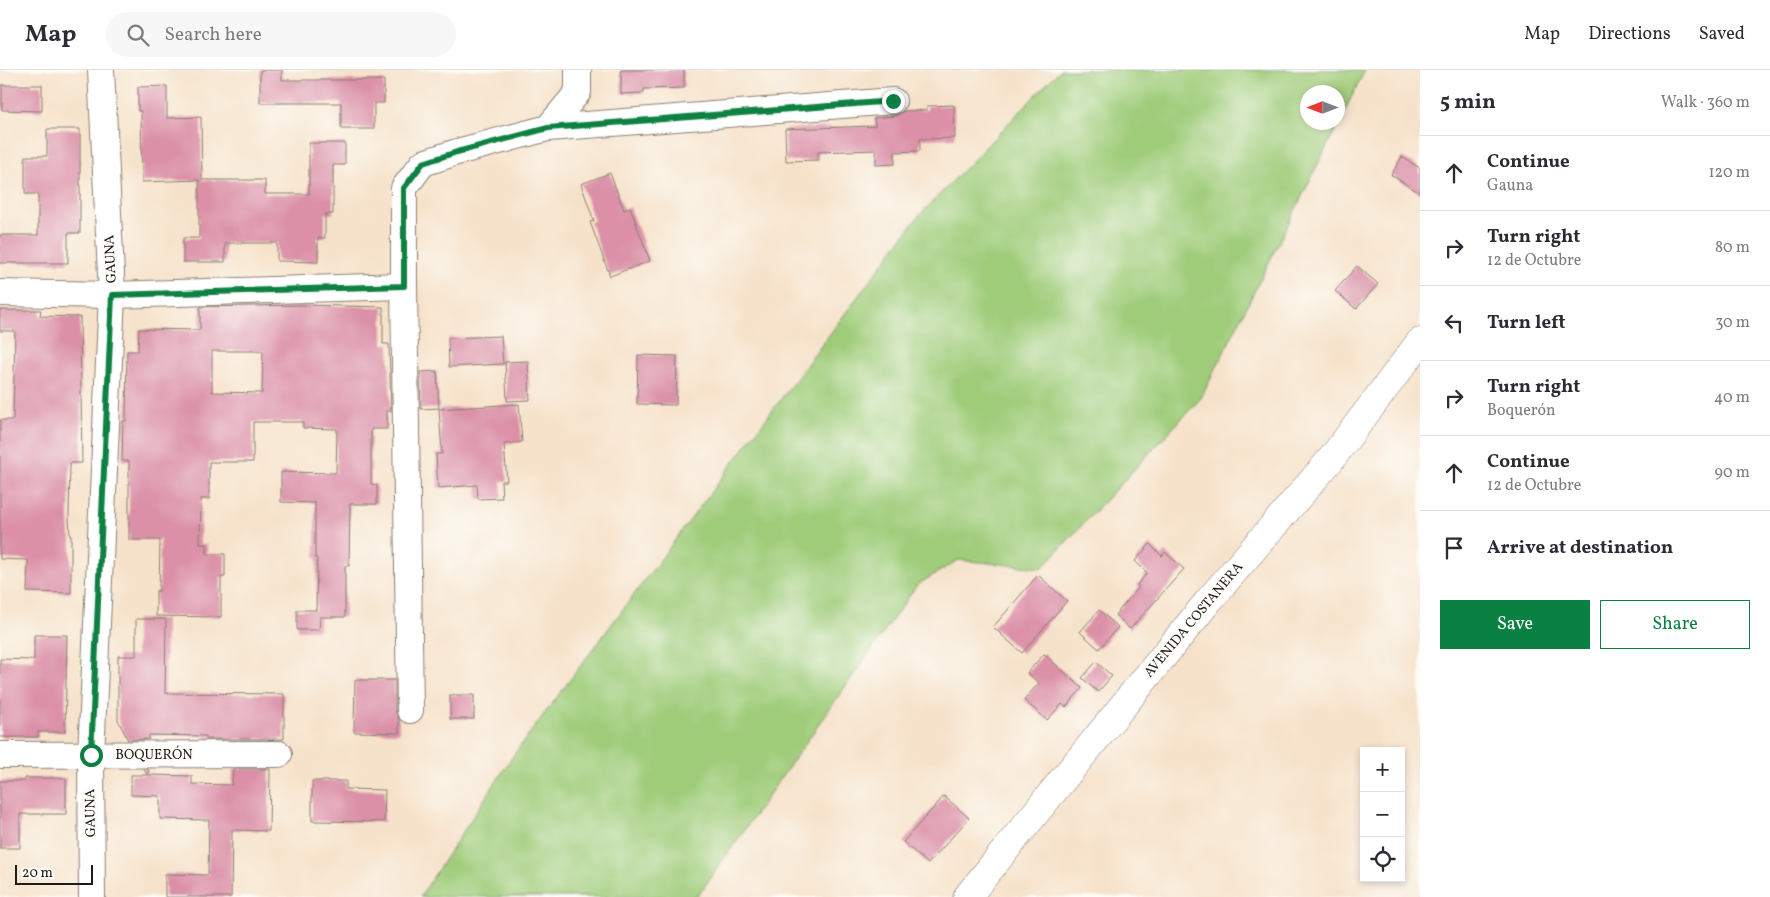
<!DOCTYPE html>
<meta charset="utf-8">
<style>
:root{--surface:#fff;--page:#f7f7f7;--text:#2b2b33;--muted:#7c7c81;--line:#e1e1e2;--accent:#0b8043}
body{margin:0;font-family:Vollkorn,serif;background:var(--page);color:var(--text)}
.controls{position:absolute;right:15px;bottom:15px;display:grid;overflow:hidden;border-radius:0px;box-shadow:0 2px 8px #0003}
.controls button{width:45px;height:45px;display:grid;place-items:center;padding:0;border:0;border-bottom:1px solid var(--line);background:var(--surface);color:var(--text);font:25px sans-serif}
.compass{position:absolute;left:1300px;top:15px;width:45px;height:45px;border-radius:50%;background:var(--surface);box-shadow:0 2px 8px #0003;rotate:270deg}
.scale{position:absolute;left:15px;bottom:12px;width:78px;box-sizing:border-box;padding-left:5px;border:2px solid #1c1c1c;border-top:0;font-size:14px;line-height:18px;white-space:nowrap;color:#1c1c1c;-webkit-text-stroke:4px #fdfcf7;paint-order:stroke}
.stop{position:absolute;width:15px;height:15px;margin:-11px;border:4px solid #0b8043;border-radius:50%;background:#fff}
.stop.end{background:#0b8043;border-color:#fff;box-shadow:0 1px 5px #0008}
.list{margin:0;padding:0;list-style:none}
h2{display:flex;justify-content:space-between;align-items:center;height:65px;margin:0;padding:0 20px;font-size:21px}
h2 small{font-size:16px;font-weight:400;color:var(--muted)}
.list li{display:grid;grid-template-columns:32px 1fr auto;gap:15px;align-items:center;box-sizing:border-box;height:75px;padding:0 20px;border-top:1px solid var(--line)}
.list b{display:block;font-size:19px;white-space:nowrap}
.list p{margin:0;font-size:16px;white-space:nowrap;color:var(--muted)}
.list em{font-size:16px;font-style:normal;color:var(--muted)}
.actions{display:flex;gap:10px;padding:15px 20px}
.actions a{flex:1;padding:11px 0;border:1px solid var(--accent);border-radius:0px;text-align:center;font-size:18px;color:var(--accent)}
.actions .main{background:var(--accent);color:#fff}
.icon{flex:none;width:28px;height:28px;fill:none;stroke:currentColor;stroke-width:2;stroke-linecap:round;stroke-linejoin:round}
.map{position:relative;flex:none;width:1420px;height:827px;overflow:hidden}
header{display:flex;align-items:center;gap:30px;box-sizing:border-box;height:70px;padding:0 25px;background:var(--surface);border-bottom:1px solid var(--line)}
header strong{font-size:24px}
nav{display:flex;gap:28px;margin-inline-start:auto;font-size:18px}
.search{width:350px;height:45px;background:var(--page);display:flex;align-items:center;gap:12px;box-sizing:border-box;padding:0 18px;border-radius:28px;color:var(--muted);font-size:19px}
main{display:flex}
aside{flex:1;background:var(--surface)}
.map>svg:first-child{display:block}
.green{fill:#9fcc79;stroke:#5e744a;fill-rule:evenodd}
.building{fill:#db90a7;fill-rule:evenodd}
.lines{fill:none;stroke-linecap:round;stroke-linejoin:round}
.minor-casing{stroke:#897f73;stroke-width:28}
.tertiary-casing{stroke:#897f73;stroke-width:29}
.minor{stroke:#fff;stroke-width:26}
.tertiary{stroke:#fff;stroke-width:28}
.route{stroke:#0b8043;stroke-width:6}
.labels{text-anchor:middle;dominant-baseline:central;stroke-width:5;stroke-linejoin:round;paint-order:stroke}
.street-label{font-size:14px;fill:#1c1c1c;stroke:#fdfcf7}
</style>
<header>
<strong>Map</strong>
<div class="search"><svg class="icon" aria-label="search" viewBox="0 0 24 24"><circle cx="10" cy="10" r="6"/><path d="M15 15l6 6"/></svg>Search here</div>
<nav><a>Map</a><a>Directions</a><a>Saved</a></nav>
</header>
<main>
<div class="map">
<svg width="1420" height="827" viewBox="0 0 1420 827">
<rect width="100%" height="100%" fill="#fdfcf7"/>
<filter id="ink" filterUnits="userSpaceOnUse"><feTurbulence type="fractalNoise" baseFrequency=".02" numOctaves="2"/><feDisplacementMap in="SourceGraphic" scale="10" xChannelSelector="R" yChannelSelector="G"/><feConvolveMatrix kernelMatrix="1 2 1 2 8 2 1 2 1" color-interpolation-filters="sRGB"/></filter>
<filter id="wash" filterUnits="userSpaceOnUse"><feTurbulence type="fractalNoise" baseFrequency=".0096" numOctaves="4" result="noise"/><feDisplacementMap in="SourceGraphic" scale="20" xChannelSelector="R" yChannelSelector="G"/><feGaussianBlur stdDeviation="1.12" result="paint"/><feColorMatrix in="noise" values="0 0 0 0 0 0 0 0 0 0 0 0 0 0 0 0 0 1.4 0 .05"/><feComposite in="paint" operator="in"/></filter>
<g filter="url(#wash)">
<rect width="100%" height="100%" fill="#f6e2ca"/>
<path class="green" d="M 1060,0 L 1365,0 L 1201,328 L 1042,498 L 958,490 L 917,515 L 697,827 L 420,827 L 515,683 L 917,148 ZM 1308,22 L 1338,22 L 1338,52 L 1308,52 Z"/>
<g id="blocks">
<g class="building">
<polygon points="260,0 282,0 282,10 384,10 384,33 374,33 374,59 341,59 341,33 260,33"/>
<polygon points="621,0 684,0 684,18 644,19 644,23 621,24"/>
<polygon points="2,15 42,15 42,41 2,40"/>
<polygon points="167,16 167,48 201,47 202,110 265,110 265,124 309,124 309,73 345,73 345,95 333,95 333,144 325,144 325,168 318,168 318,192 277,191 277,173 225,173 225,192 183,192 183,168 199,168 199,110 142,112 141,41 138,41 138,17"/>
<polygon points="954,35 955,68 920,69 920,81 895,82 895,94 876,95 876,80 818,82 818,90 786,91 785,59 875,56 874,48 895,46 904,41 927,40 927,36"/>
<polygon points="47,59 80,59 80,163 68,163 68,193 0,193 0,165 38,165 38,124 25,124 25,86 47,86"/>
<polygon points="1402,87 1420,98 1420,123 1391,105"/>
<polygon points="610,103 624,140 630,137 650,191 610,206 590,152 594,151 581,114"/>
<polygon points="1357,196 1378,214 1356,239 1335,221"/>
<path d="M 302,235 L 383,237 L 383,274 L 389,274 L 391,341 L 387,341 L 387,359 L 371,359 L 371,414 L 377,415 L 377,434 L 350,434 L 349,496 L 345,496 L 345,547 L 320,547 L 319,560 L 297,560 L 297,540 L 316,540 L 317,488 L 315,488 L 315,433 L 281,432 L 281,402 L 336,403 L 337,359 L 303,358 L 303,352 L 253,352 L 253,392 L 209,392 L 209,429 L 201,429 L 200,474 L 207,474 L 207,484 L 225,484 L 225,507 L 221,507 L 221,547 L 156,546 L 156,521 L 159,521 L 160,470 L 129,470 L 129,391 L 122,391 L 123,351 L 126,351 L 127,281 L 138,281 L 139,259 L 200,260 L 200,237 ZM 212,281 L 263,281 L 262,323 L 212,322 Z"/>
<polygon points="0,240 41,240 40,246 80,247 82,393 70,393 69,446 70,466 71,466 71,523 27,522 28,490 0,489 0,350 13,350 15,261 0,261"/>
<polygon points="501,266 503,294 449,297 448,268"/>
<polygon points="638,285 677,286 676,335 637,334"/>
<polygon points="528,291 530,330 507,331 505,292"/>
<polygon points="437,301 439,338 421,339 420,302"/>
<polygon points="519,334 522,372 504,374 507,411 501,411 502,428 478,429 477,415 438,418 436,384 442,384 439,339"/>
<polygon points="1150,474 1162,486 1165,482 1184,499 1130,559 1115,545 1139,517 1137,515 1147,503 1135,491"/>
<polygon points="1038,505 1067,531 1022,583 993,557"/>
<polygon points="1099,540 1118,557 1099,579 1080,562"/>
<polygon points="136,549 166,549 165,623 284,624 284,669 206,669 206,666 149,665 149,669 128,670 118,650 118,586 136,586"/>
<polygon points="34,565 67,565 65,662 38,662 38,667 0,667 0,589 34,590"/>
<polygon points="1044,584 1082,618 1066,637 1062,634 1047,650 1024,630 1039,613 1027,603"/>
<polygon points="1096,592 1112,606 1098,622 1082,608"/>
<polygon points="355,610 395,610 395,640 399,650 399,663 354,662"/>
<rect x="450" y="625" width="24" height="24"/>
<polygon points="144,699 148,699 148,705 192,706 192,714 232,715 233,699 270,699 269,761 232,760 231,827 165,827 165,804 208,805 209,750 160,749 160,726 131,725 131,705 147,705"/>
<polygon points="25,708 66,708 66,744 20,744 20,778 0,778 0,711 25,711"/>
<polygon points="312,711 346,711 346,719 385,720 384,752 312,751"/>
<polygon points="944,726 969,748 928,794 903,772"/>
</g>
</g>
</g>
<g filter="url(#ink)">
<use href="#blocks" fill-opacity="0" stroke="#897f73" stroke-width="1"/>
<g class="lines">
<g class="minor-casing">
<g id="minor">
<polyline points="548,58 893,31"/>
<polyline points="0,223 112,225 404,216"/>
<polyline points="410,640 404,216 404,118 423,93 457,82 548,58 578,22 578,0"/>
<polyline points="0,685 279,684"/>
<polyline points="92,827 91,685 112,225 101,0"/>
</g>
</g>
<g class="tertiary-casing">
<polyline id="tertiary" points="967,827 1210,529 1332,388 1420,272"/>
</g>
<use href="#minor" class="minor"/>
<use href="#tertiary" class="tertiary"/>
</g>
</g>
<g class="lines" filter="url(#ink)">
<polyline class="route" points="91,685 112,225 404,216 404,118 423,93 457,82 548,58 893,31"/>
</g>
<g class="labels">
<g class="street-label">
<text transform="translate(111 189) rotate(-93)">GAUNA</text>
<text transform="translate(1194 550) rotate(-50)">AVENIDA COSTANERA</text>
<text x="154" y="685">BOQUERÓN</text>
<text transform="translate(91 743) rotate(-91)">GAUNA</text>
</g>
</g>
</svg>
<div class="controls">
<button>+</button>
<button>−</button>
<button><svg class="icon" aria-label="locate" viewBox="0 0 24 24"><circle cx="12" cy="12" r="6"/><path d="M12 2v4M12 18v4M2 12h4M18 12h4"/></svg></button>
</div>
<svg class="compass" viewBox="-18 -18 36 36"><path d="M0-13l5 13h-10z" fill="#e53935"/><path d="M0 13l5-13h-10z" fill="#7c7c81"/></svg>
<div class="scale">20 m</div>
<div class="stop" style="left:91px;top:685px"></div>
<div class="stop end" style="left:893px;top:31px"></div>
</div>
<aside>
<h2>5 min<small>Walk · 360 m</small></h2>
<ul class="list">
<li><svg class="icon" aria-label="ahead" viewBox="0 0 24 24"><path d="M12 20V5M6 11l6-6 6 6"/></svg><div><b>Continue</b><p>Gauna</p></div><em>120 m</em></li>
<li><svg class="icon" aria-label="right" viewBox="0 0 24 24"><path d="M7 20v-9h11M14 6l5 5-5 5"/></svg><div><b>Turn right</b><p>12 de Octubre</p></div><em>80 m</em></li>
<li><svg class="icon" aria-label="left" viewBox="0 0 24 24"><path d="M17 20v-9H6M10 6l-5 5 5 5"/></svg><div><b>Turn left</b></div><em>30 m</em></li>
<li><svg class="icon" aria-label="right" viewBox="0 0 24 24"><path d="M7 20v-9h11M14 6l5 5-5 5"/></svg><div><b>Turn right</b><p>Boquerón</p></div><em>40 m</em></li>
<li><svg class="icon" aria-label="ahead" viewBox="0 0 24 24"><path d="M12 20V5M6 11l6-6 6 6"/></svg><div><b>Continue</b><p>12 de Octubre</p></div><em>90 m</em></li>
<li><svg class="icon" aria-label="arrive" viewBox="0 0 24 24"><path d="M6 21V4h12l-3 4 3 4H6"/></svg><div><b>Arrive at destination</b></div></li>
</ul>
<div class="actions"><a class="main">Save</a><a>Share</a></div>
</aside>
</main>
